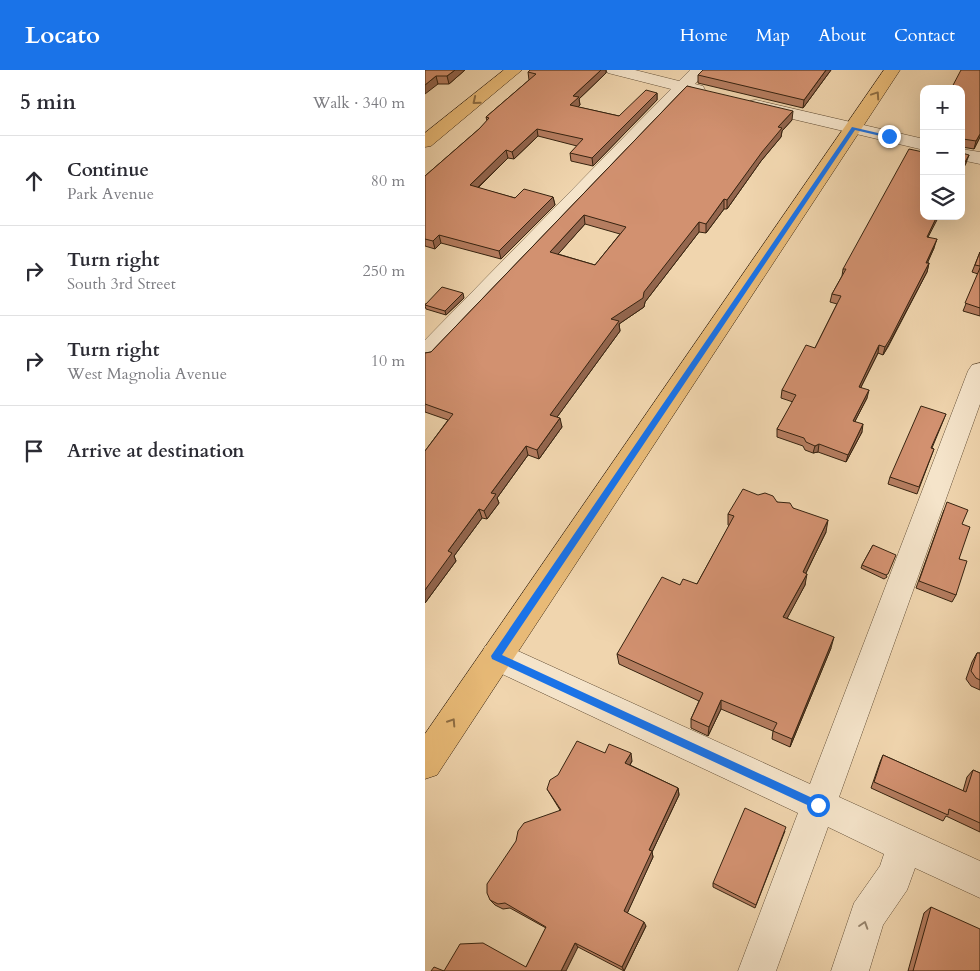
<!DOCTYPE html>
<meta charset="utf-8">
<style>
:root{--surface:#fff;--page:#f7f7f7;--text:#2b2b33;--muted:#7c7c81;--line:#e1e1e2;--accent:#1a73e8}
body{margin:0;font-family:Cardo,serif;background:var(--page);color:var(--text)}
.controls{position:absolute;right:15px;top:15px;display:grid;overflow:hidden;border-radius:10px;box-shadow:0 5px 20px #0002}
.controls button{width:45px;height:45px;display:grid;place-items:center;padding:0;border:0;border-bottom:1px solid var(--line);background:var(--surface);color:var(--text);font:25px sans-serif}
.stop{position:absolute;width:15px;height:15px;margin:-11px;border:4px solid #1a73e8;border-radius:50%;background:#fff}
.stop.end{background:#1a73e8;border-color:#fff;box-shadow:0 1px 5px #0008}
.list{margin:0;padding:0;list-style:none}
h2{display:flex;justify-content:space-between;align-items:center;height:65px;margin:0;padding:0 20px;font-size:21px}
h2 small{font-size:16px;font-weight:400;color:var(--muted)}
.list li{display:grid;grid-template-columns:32px 1fr auto;gap:15px;align-items:center;box-sizing:border-box;height:90px;padding:0 20px;border-top:1px solid var(--line)}
.list b{display:block;font-size:19px;white-space:nowrap}
.list p{margin:0;font-size:16px;white-space:nowrap;color:var(--muted)}
.list em{font-size:16px;font-style:normal;color:var(--muted)}
.icon{flex:none;width:28px;height:28px;fill:none;stroke:currentColor;stroke-width:2;stroke-linecap:round;stroke-linejoin:round}
.map{position:relative;flex:none;width:555px;height:901px;overflow:hidden}
header{display:flex;align-items:center;gap:30px;box-sizing:border-box;height:70px;padding:0 25px;background:var(--accent);color:#fff}
header strong{font-size:24px}
nav{display:flex;gap:28px;margin-inline-start:auto;font-size:18px}
main{display:flex}
aside{flex:1;background:var(--surface)}
.map>svg:first-child{display:block}
.lines{fill:none;stroke-linecap:round;stroke-linejoin:round}
.minor-casing{stroke:#645038;stroke-width:1}
.major-casing{stroke:#362310;stroke-width:1}
.minor{fill:#f5e4ca;fill-rule:evenodd}
.major{fill:#e8ba77;fill-rule:evenodd}
.wall{fill:#b57d60;stroke:#362310;fill-rule:evenodd}
.shaded-wall{fill:#93664e;stroke:#362310}
.building{fill:#d29170;stroke:#362310;fill-rule:evenodd}
.oneway{stroke:#8f6e44}
.oneway2{stroke:#96846d}
.route{fill:#1a73e8}
</style>
<header>
<strong>Locato</strong>
<nav><a>Home</a><a>Map</a><a>About</a><a>Contact</a></nav>
</header>
<main>
<aside>
<h2>5 min<small>Walk · 340 m</small></h2>
<ul class="list">
<li><svg class="icon" aria-label="ahead" viewBox="0 0 24 24"><path d="M12 20V5M6 11l6-6 6 6"/></svg><div><b>Continue</b><p>Park Avenue</p></div><em>80 m</em></li>
<li><svg class="icon" aria-label="right" viewBox="0 0 24 24"><path d="M7 20v-9h11M14 6l5 5-5 5"/></svg><div><b>Turn right</b><p>South 3rd Street</p></div><em>250 m</em></li>
<li><svg class="icon" aria-label="right" viewBox="0 0 24 24"><path d="M7 20v-9h11M14 6l5 5-5 5"/></svg><div><b>Turn right</b><p>West Magnolia Avenue</p></div><em>10 m</em></li>
<li><svg class="icon" aria-label="arrive" viewBox="0 0 24 24"><path d="M6 21V4h12l-3 4 3 4H6"/></svg><div><b>Arrive at destination</b></div></li>
</ul>
</aside>
<div class="map">
<svg width="555" height="901" viewBox="0 0 555 901">
<rect width="100%" height="100%" fill="#f0d5ae"/>
<filter id="stains"><feTurbulence type="fractalNoise" baseFrequency=".004" numOctaves="4"/><feColorMatrix values="0 0 0 0 .2 0 0 0 0 .09 0 0 0 0 .02 0 0 0 .5 -.17"/></filter>
<radialGradient id="worn" r=".72"><stop offset=".6" stop-color="#630" stop-opacity="0"/><stop offset="1" stop-color="#630" stop-opacity=".3"/></radialGradient>
<g class="lines">
<g class="minor-casing">
<g id="minor">
<polygon points="181,0 210,0 254,11 265,0 282,0 270,14 278,16 280,20 278,24 272,25 262,23 8,290 0,292 0,270 246,19 183,3"/>
<polygon points="331,30 499,69 499,80 325,39 322,35 325,31"/>
<polygon points="536,79 555,82 555,94 536,90"/>
<polygon points="555,293 555,334 414,727 555,791 555,828 490,798 482,820 458,855 444,901 406,901 429,833 455,796 459,784 403,757 351,901 313,901 373,743 60,596 56,586 60,576 71,572 82,576 385,714 543,301 547,295"/>
</g>
</g>
<g class="major-casing">
<g id="major">
<polygon points="79,0 97,0 6,76 0,77 0,63"/>
<polygon points="459,0 475,0 12,705 0,709 0,664"/>
</g>
</g>
<use href="#minor" class="minor"/>
<use href="#major" class="major"/>
</g>
<g class="wall">
<polygon points="0,0 40,0 24,14 13,14"/>
<polygon points="105,0 181,0 181,3 154,29 155,35 153,37 194,46 232,23 232,30 168,96 146,91 145,83 152,76 113,66 89,89 83,88 53,118 90,128 128,127 130,135 76,189 16,173 10,179 0,176 0,106 54,59 62,51 61,47 104,10 103,2"/>
<polygon points="278,0 406,0 378,38 273,13 273,5"/>
<polygon points="555,0 555,67 549,79 537,77 537,83 541,93 536,103 536,19"/>
<path d="M 262,16 L 367,50 L 357,61 L 356,67 L 336,91 L 302,139 L 299,139 L 281,163 L 274,162 L 220,232 L 219,237 L 194,254 L 195,261 L 132,347 L 137,357 L 114,389 L 103,385 L 72,428 L 74,433 L 62,449 L 57,448 L 29,486 L 31,491 L 0,533 L 0,381 L 23,350 L 0,342 L 0,283 L 6,282 ZM 160,154 L 195,164 L 170,195 L 133,184 Z"/>
<polygon points="503,167 509,178 502,193 504,193 502,202 463,277 458,285 453,283 436,317 442,328 430,351 437,362 421,392 393,382 388,383 380,380 378,376 352,367 352,359 368,332 356,328 357,320 390,278 412,234 405,232 407,224 417,206 418,199"/>
<polygon points="555,182 555,246 538,241 553,204 547,202"/>
<polygon points="39,228 21,245 1,239 0,236 0,234"/>
<polygon points="521,344 507,378 509,379 492,424 463,414 465,407"/>
<polygon points="352,432 368,438 401,462 381,503 380,515 362,548 406,578 365,677 347,669 348,661 296,639 283,666 266,658 266,649 274,631 194,594 192,584 255,515 272,514 304,456 303,455 303,444"/>
<polygon points="519,440 537,454 531,525 527,532 491,518"/>
<polygon points="448,475 462,507 459,509 436,498 437,495"/>
<polygon points="552,583 555,583 555,620 546,616 541,609 547,592"/>
<polygon points="180,683 207,691 205,695 253,718 254,725 227,782 228,787 202,843 221,856 199,901 153,877 101,897 121,858 85,838 78,839 70,835 65,830 135,740 122,719"/>
<polygon points="458,685 538,721 542,707 548,700 555,703 555,762 521,746 518,751 446,718 455,692"/>
<polygon points="360,761 330,838 288,817 288,813"/>
<polygon points="506,837 555,901 483,901 499,843"/>
</g>
<g class="shaded-wall">
<polygon points="30,0 40,0 24,14 22,6"/>
<polygon points="176,0 181,0 181,3 154,29 155,35 146,43 145,35 148,26"/>
<polygon points="401,0 406,0 378,38 379,30"/>
<polygon points="11,6 13,14 0,24 0,15"/>
<polygon points="232,23 232,30 168,96 167,88"/>
<polygon points="368,41 367,50 357,61 356,67 336,91 302,139 302,130 353,57"/>
<polygon points="112,59 113,66 89,89 87,82"/>
<polygon points="555,64 555,67 549,79 551,71"/>
<polygon points="81,80 83,88 47,123 45,115"/>
<polygon points="544,85 541,93 536,103 536,99"/>
<polygon points="128,127 130,135 76,189 74,181"/>
<polygon points="299,129 299,139 281,163 281,154"/>
<polygon points="159,145 160,154 127,191 125,182"/>
<polygon points="512,146 514,146 499,175 502,167"/>
<polygon points="274,152 274,162 220,232 219,237 194,254 195,261 127,354 125,345 186,249"/>
<polygon points="14,165 16,173 10,179 8,171"/>
<polygon points="512,169 509,178 499,201 501,193"/>
<polygon points="504,193 502,202 458,285 460,277"/>
<polygon points="38,223 39,228 21,245 20,241"/>
<polygon points="454,275 453,283 432,325 434,317"/>
<polygon points="444,320 442,328 426,359 428,351"/>
<polygon points="135,348 137,357 114,389 112,380"/>
<polygon points="438,354 437,362 421,392 423,385"/>
<polygon points="394,374 393,382 388,383 390,376"/>
<polygon points="101,376 103,385 72,428 74,433 62,449 59,441 66,423"/>
<polygon points="54,439 57,448 29,486 31,491 0,533 0,520 23,481"/>
<polygon points="403,450 401,462 376,513 378,502"/>
<polygon points="382,504 380,515 357,558 358,547"/>
<polygon points="409,567 406,578 365,677 367,669"/>
<polygon points="296,630 296,639 283,666 284,657"/>
<polygon points="206,683 207,691 202,700 200,693"/>
<polygon points="253,718 254,725 227,782 228,787 201,846 199,841 224,780"/>
<polygon points="219,852 221,856 199,901 197,897"/>
<polygon points="150,873 153,877 141,901 136,901"/>
</g>
<g class="building">
<polygon points="0,0 30,0 22,6 11,6 0,15"/>
<polygon points="105,0 176,0 148,26 154,27 145,35 194,46 221,20 232,23 167,88 145,83 158,69 112,59 87,82 81,80 45,115 90,128 99,119 128,127 74,181 14,165 8,171 0,169 0,106 54,59 64,48 61,47 111,4 103,2"/>
<polygon points="278,0 401,0 379,30 273,5"/>
<polygon points="536,0 555,0 555,64 551,71 538,69 536,71 537,83 544,85 536,99 536,19 526,19"/>
<path d="M 262,16 L 368,41 L 353,57 L 357,58 L 337,82 L 302,130 L 299,129 L 281,154 L 274,152 L 219,222 L 218,228 L 186,249 L 194,251 L 125,345 L 135,348 L 112,380 L 101,376 L 66,423 L 71,424 L 59,441 L 54,439 L 23,481 L 27,483 L 0,520 L 0,381 L 28,344 L 0,334 L 0,283 L 6,282 ZM 159,145 L 201,157 L 170,195 L 125,182 Z"/>
<polygon points="484,79 498,82 499,80 499,146 512,146 502,167 512,169 501,193 504,193 465,269 460,277 454,275 434,317 444,320 428,351 438,354 423,385 394,374 390,376 381,372 379,368 352,359 371,325 357,320 381,275 390,278 416,226 407,224 421,199 418,199"/>
<polygon points="555,182 555,196 550,195"/>
<polygon points="555,198 555,238 540,233"/>
<polygon points="17,217 38,223 20,241 0,235"/>
<polygon points="496,336 521,344 506,378 509,379 494,417 465,407"/>
<polygon points="318,419 333,425 340,423 348,426 352,432 365,433 368,438 403,450 378,502 382,504 358,547 409,567 367,669 348,661 352,653 296,630 284,657 266,649 278,623 192,584 237,507 255,515 258,509 272,514 309,446 303,444"/>
<polygon points="522,432 543,440 537,454 545,457 534,489 542,491 531,525 494,511"/>
<polygon points="448,475 471,485 463,504 461,505 437,495"/>
<polygon points="552,583 555,583 555,610 551,608 546,601"/>
<polygon points="152,671 180,683 184,674 206,683 200,693 253,718 224,780 227,781 199,841 219,852 197,897 150,873 136,901 19,901 35,874 58,873 101,897 121,857 80,833 73,834 65,830 62,823 62,814 91,771 93,761 99,753 136,740 122,719 125,710 133,705"/>
<polygon points="458,685 541,722 548,700 555,703 555,753 524,739 523,745 449,712"/>
<polygon points="320,738 361,757 331,835 288,813"/>
<polygon points="506,837 555,859 555,901 488,901"/>
<polygon points="9,897 19,901 6,901"/>
</g>
<defs><path id="oneway-chevron" d="M-2-3.5L2.5 0L-2 3.5" fill="none" stroke-width="1.6" stroke-linecap="round" stroke-linejoin="round" transform="scale(1.25)"/></defs>
<g class="oneway">
<use href="#oneway-chevron" transform="translate(451 25) rotate(-56)"/>
<use href="#oneway-chevron" transform="translate(51 31) rotate(141)"/>
<use href="#oneway-chevron" transform="translate(27 652) rotate(-57)"/>
</g>
<use class="oneway2" href="#oneway-chevron" transform="translate(439 855) rotate(-72)"/>
<polygon class="route" points="427,57 466,66 464,68 430,60 77,585 396,732 398,735 393,740 67,589 66,586"/>
<rect width="100%" height="100%" filter="url(#stains)"/>
<rect width="100%" height="100%" fill="url(#worn)"/>
</svg>
<div class="controls">
<button>+</button>
<button>−</button>
<button><svg class="icon" aria-label="layers" viewBox="0 0 24 24"><path d="M12 4l9 5-9 5-9-5zM3 14l9 5 9-5"/></svg></button>
</div>
<div class="stop" style="left:393px;top:735px"></div>
<div class="stop end" style="left:464px;top:66px"></div>
</div>
</main>
